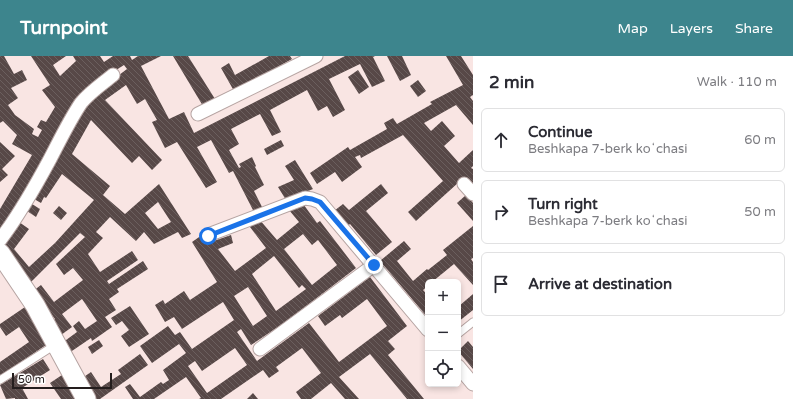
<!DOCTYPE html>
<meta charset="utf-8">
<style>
:root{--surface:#fff;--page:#f7f7f7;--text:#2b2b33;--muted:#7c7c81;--line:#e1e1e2;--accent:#3d858d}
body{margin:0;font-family:"Varela Round",sans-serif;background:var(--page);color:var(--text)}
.controls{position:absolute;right:12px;bottom:12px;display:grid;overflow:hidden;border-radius:6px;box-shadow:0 2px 6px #0003}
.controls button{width:36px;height:36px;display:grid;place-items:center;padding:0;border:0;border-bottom:1px solid var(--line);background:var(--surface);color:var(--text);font:20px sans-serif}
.scale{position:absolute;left:12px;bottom:10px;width:100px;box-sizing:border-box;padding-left:4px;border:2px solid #241d1d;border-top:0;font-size:11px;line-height:14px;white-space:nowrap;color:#241d1d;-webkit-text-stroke:3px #fff;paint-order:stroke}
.stop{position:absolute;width:12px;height:12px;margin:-9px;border:3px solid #1a73e8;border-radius:50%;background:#fff}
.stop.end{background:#1a73e8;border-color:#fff;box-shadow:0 1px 4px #0008}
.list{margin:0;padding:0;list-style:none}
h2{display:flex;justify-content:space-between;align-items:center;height:52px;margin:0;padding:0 16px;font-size:17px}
h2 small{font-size:13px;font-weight:400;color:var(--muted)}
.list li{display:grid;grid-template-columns:26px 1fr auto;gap:12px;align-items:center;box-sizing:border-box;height:64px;margin:0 8px 8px;padding:0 8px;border:1px solid var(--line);border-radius:6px}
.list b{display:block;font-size:15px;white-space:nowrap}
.list p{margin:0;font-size:13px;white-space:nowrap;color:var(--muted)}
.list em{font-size:13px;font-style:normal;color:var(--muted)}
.icon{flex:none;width:22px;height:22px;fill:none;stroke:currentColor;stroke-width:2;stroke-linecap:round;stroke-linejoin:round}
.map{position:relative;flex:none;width:473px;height:343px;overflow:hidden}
header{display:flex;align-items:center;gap:24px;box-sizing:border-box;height:56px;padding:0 20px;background:var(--accent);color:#fff}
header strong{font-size:19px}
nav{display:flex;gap:22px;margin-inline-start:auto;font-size:14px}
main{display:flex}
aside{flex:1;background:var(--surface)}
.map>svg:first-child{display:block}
.building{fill:url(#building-back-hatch);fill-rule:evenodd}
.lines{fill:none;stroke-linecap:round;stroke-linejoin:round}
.lane-casing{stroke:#b6a4a2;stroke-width:9}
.street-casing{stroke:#b6a4a2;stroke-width:15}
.secondary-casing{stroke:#b6a4a2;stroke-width:21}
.lane{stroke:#fff;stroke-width:7}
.street{stroke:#fff;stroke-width:13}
.secondary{stroke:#fff;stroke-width:19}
.route{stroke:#1a73e8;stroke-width:5}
</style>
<header>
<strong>Turnpoint</strong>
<nav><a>Map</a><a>Layers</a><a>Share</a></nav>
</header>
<main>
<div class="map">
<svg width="473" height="343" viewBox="0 0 473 343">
<defs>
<pattern id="building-back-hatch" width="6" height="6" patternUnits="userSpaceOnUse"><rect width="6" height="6" fill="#574847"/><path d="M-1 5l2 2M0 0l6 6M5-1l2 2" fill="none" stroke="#6b5f5e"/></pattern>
</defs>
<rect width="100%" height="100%" fill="#f9e5e3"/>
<g class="building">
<path d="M 0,0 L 4,0 L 14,18 L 22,14 L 27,24 L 11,32 L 18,42 L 8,49 L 15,59 L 34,73 L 32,78 L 38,81 L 42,74 L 37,71 L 41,64 L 46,66 L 55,51 L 42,34 L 50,29 L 31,0 L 66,0 L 53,9 L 60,20 L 76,5 L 73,0 L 100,0 L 104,6 L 113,0 L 130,0 L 132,4 L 138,0 L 161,0 L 141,10 L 169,63 L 184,56 L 194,77 L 345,0 L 375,0 L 373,1 L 385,25 L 372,31 L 360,8 L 329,23 L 345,54 L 333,61 L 327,50 L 318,55 L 307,34 L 270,54 L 281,76 L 272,80 L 260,58 L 231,73 L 239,88 L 229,94 L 239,112 L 241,111 L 239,108 L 252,101 L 256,110 L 255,111 L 264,129 L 254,135 L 262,151 L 254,156 L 233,115 L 229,117 L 211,84 L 197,91 L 217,126 L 206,132 L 177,86 L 165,92 L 152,66 L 157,64 L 145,43 L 137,48 L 126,29 L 105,44 L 162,104 L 152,114 L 139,100 L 132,107 L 91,64 L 72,98 L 110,130 L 103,139 L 125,158 L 159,128 L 191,178 L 182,182 L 178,176 L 154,188 L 144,176 L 136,185 L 110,161 L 96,176 L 103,182 L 88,198 L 100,216 L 132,195 L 138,204 L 107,225 L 109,228 L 143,205 L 148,213 L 117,233 L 119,236 L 109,243 L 116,254 L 105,261 L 112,271 L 92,285 L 91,282 L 69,297 L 62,287 L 77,276 L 73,270 L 79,265 L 85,273 L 97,265 L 82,243 L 62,258 L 72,271 L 61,279 L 51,266 L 55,263 L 33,235 L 41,229 L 54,246 L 83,224 L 73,212 L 64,219 L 56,208 L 85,181 L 80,177 L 28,229 L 0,194 L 0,192 L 19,166 L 29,173 L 14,193 L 29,211 L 55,187 L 94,144 L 62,118 L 46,142 L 44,141 L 41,147 L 34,143 L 86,44 L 127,13 L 124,9 L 102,23 L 71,53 L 35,120 L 0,176 L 0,153 L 32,99 L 12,88 L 17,79 L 3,65 L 0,67 ZM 158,146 L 171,166 L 158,173 L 145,157 Z"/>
<polygon points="173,0 188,0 215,43 203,50"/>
<polygon points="269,0 290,0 292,3 234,35 221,12 229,7 235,19"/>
<polygon points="387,0 402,0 411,19 400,25"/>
<polygon points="446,0 461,0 473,19 473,39 470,41 473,45 473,69 456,49 424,67 431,75 442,65 455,80 444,90 459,107 473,94 473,110 471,112 473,113 473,133 462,121 458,125 459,126 416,165 408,156 443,125 403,79 361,102 360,99 355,101 362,111 342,126 335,116 317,128 310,117 348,91 350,94 387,73 384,67 393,62 397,68 432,48 430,46 463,29"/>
<polygon points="358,14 369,31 359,38 348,21"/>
<polygon points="418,24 426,35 418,41 410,30"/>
<polygon points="281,84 284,90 267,99 264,93"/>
<polygon points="0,86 15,100 2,113 8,119 0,126"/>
<polygon points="295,104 313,133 286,144 278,131 294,124 285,110"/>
<polygon points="381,128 388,137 366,155 392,186 376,199 350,168 346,171 334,155 343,148 349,154"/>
<polygon points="466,139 473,147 473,165 457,147"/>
<path d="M 301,145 L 317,167 L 320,165 L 356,212 L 284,267 L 251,289 L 241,273 L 237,276 L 257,305 L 309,267 L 339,306 L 387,270 L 367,243 L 342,262 L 340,259 L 325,270 L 318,260 L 370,221 L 407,270 L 388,285 L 395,293 L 388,299 L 424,343 L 407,343 L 370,298 L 339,321 L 359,343 L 345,343 L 331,327 L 311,343 L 301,343 L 296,336 L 321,317 L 302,292 L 276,311 L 279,315 L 269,322 L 263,314 L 221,343 L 199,343 L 201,342 L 186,321 L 154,343 L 133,343 L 125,331 L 130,328 L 140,341 L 161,326 L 163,328 L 169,324 L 163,314 L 186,297 L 179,288 L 152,307 L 140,290 L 168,270 L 175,279 L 180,276 L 192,293 L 234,264 L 223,246 L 182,273 L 174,261 L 165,266 L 155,249 L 163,244 L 165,248 L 184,235 L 190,244 L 217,226 L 192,186 L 202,179 L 208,187 L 231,179 L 233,187 L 218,193 L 235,215 L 266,192 L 250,171 L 259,163 L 277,184 L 299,166 L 289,154 ZM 303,178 L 312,189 L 318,184 L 337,209 L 312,229 L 284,193 ZM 274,200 L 299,232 L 302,229 L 306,233 L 276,255 L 252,218 ZM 248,231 L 267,260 L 253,270 L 234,240 ZM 235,292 L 247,309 L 207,337 L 188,310 L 195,305 L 202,315 Z"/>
<polygon points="32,148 40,153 36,161 27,155"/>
<polygon points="59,150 67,157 61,164 53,157"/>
<polygon points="473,170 473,202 471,203 473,206 473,229 454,208 432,226 428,226 428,230 423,234 428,240 428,262 380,205 404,185 411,193 397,205 413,225 427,213 428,214 447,199 443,194"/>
<polygon points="473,238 473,254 458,266 458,251"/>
<polygon points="130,250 149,278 129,291 121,280 129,274 122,265 116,269 111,262"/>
<polygon points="25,251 49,287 0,320 0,306 29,286 19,271 6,280 0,271 0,268"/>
<polygon points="99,284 103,290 92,298 88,291"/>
<polygon points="468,285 473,291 473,313 458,295"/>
<polygon points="140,298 148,309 100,343 91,343 78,325 91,316 101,331 121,318 118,314"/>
<polygon points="43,303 50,314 22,332 28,343 15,343 15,342 6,343 0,329"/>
<polygon points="62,319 77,343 61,343 50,327"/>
<polygon points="253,337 258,343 247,343"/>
</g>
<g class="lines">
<g class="lane-casing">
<g id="lane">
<polyline points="458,278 473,266"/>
<polyline points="0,324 55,289"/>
</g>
</g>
<g class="street-casing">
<g id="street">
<polyline points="198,58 316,0"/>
<polyline points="464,128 473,138"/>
<polyline points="208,179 305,142 312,143 320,146 428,274"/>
<path d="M 0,184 C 20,158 35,131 50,103 C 60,84 69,65 81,47 C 90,36 102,28 113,19"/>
<polyline points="260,293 374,209"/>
<polyline points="458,310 473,328"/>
</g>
</g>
<g class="secondary-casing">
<polyline id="secondary" points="0,197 35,249 86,343"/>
</g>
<use href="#lane" class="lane"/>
<use href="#street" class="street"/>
<use href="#secondary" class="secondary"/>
</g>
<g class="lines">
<polyline class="route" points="208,180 305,142 312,143 320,146 374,209"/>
</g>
</svg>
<div class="controls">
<button>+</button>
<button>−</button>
<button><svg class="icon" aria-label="locate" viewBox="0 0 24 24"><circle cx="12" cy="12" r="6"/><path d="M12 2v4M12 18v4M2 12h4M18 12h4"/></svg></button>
</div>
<div class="scale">50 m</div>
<div class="stop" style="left:208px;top:180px"></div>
<div class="stop end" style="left:374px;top:209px"></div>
</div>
<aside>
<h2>2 min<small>Walk · 110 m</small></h2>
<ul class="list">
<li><svg class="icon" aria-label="ahead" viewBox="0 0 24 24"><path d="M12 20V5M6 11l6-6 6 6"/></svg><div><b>Continue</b><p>Beshkapa 7-berk koʻchasi</p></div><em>60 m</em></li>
<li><svg class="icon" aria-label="right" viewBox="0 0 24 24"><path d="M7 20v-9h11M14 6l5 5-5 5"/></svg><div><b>Turn right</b><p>Beshkapa 7-berk koʻchasi</p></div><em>50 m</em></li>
<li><svg class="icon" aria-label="arrive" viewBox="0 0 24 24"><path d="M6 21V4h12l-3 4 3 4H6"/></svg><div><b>Arrive at destination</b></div></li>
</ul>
</aside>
</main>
